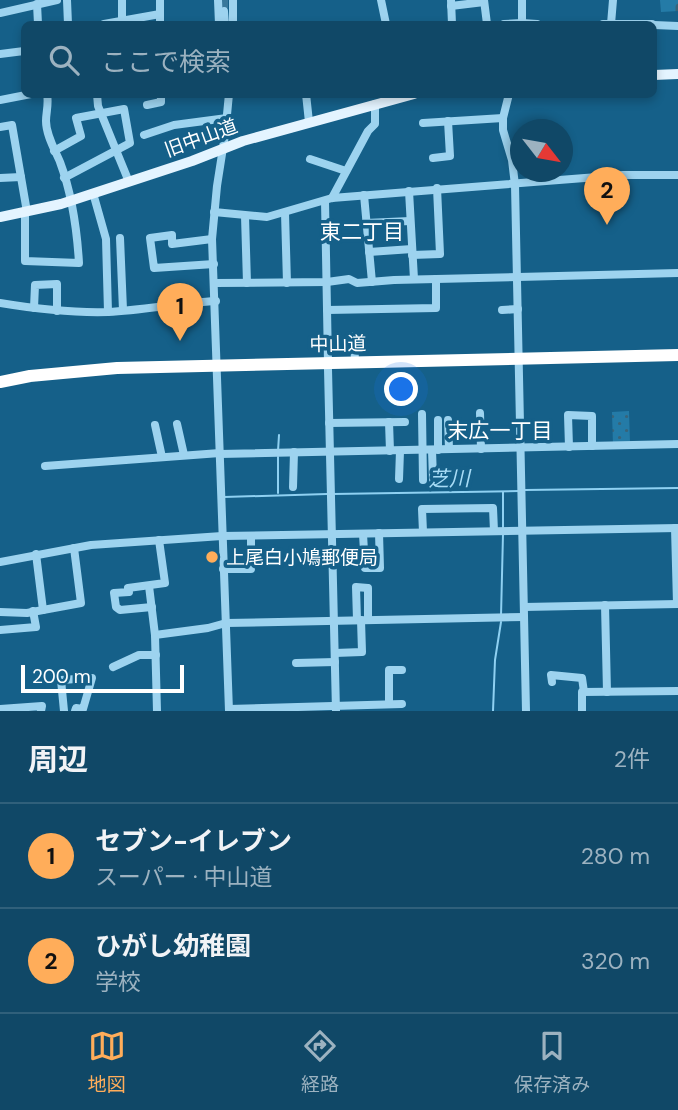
<!DOCTYPE html>
<html lang="ja">
<meta charset="utf-8">
<style>
:root{--surface:#104867;--page:#1e5270;--text:#f1f3f6;--muted:#9cb2c0;--line:#30607b;--accent:#ffad5a}
body{margin:0;font-family:"DM Sans","Noto Sans JP",sans-serif;background:var(--page);color:var(--text)}
.compass{position:absolute;left:510px;top:119px;width:63px;height:63px;border-radius:50%;background:var(--surface);box-shadow:0 4px 10px #0003;rotate:121deg}
.scale{position:absolute;left:21px;bottom:18px;width:163px;box-sizing:border-box;padding-left:7px;border:4px solid #fff;border-top:0;font-size:19px;line-height:24px;white-space:nowrap;color:#fff;-webkit-text-stroke:5px #156089;paint-order:stroke}
.you{position:absolute;left:402px;top:390px;width:24px;height:24px;margin:-18px;border:5px solid #fff;border-radius:50%;background:#1a73e8;box-shadow:0 0 0 10px #1a73e833}
.badge{display:grid;place-items:center;width:46px;height:46px;border-radius:50%;background:var(--accent);color:#111;font-size:23px;font-weight:700}
.pin{position:absolute;translate:-50% -58px;filter:drop-shadow(0 2px 4px #0008)}
.pin::after{content:'';position:absolute;top:37px;width:24px;height:21px;background:inherit;clip-path:polygon(0 0,100% 0,50% 100%)}
.list{margin:0;padding:0;list-style:none}
h2{display:flex;justify-content:space-between;align-items:center;height:91px;margin:0;padding:0 28px;font-size:30px}
h2 small{font-size:23px;font-weight:400;color:var(--muted)}
.list li{display:grid;grid-template-columns:46px 1fr auto;gap:21px;align-items:center;box-sizing:border-box;height:105px;padding:0 28px;border-top:2px solid var(--line)}
.list b{display:block;font-size:26px;white-space:nowrap}
.list p{margin:0;font-size:23px;white-space:nowrap;color:var(--muted)}
.list em{font-size:23px;font-style:normal;color:var(--muted)}
.icon{flex:none;width:38px;height:38px;fill:none;stroke:currentColor;stroke-width:2;stroke-linecap:round;stroke-linejoin:round}
.map{position:relative;flex:none;width:678px;height:711px;overflow:hidden}
.search{position:absolute;background:var(--surface);box-shadow:0 4px 10px #0003;left:21px;right:21px;top:21px;height:77px;display:flex;align-items:center;gap:18px;box-sizing:border-box;padding:0 24px;border-radius:10px;color:var(--muted);font-size:26px}
.sheet{height:301px;background:var(--surface)}
nav{display:flex;justify-content:space-around;align-items:center;box-sizing:border-box;height:98px;border-top:2px solid var(--line);background:var(--surface);font-size:19px;color:var(--muted)}
nav a{display:grid;justify-items:center;gap:4px}
nav .on{color:var(--accent)}
.map>svg:first-child{display:block}
.cemetery{fill:url(#cemetery-stones)}
.park{fill:url(#park-dots)}
.lines{fill:none;stroke-linecap:round;stroke-linejoin:round}
.stream{stroke:#8fd1f2;stroke-width:2}
.minor-tunnel{stroke:#38789b;stroke-width:8;stroke-dasharray:8 4;stroke-linecap:butt}
.minor{stroke:#9dd3ef;stroke-width:8}
.major{stroke:#e4f4ff;stroke-width:10}
.highway{stroke:#fff;stroke-width:12}
.poi-dot{fill:#ffad5a;stroke:#156089;stroke-width:2.5}
.labels{text-anchor:middle;dominant-baseline:central;stroke-width:7;stroke-linejoin:round;paint-order:stroke}
.street-label{font-size:19px;fill:#fff;stroke:#156089}
.poi-label{font-size:19px;fill:#fff;stroke:#156089;text-anchor:start}
.neighbourhood-label{font-size:21px;fill:#fff;stroke:#156089}
.water-label{font-size:21px;font-style:italic;fill:#a8dcf6;stroke:#156089}
</style>
<div class="map">
<svg width="678" height="711" viewBox="0 0 678 711">
<defs>
<pattern id="cemetery-stones" width="16" height="16" patternUnits="userSpaceOnUse" patternTransform="scale(1.75)"><rect width="16" height="16" fill="#247ba7"/><path d="M2 7V4a2 2 0 0 1 4 0v3zM10 15v-3a2 2 0 0 1 4 0v3z" fill="#38647a"/></pattern>
<pattern id="park-dots" width="8" height="8" patternUnits="userSpaceOnUse" patternTransform="scale(1.75)"><rect width="8" height="8" fill="#247ba7"/><path d="M2 2h.1M6 6h.1" fill="none" stroke="#38647a" stroke-width="1.8" stroke-linecap="round"/></pattern>
</defs>
<rect width="100%" height="100%" fill="#156089"/>
<polygon class="cemetery" points="660,0 678,0 678,11 661,12"/>
<polygon class="park" points="629,411 630,444 613,445 612,412"/>
<g class="lines">
<g class="stream">
<polyline points="278,451 279,435"/>
<polyline points="525,490 678,488"/>
<polyline points="503,492 503,529"/>
<polyline points="278,493 278,457"/>
<polyline points="333,494 519,491"/>
<polyline points="224,497 327,494"/>
<polyline points="501,616 503,534"/>
<polyline points="493,711 495,660 501,622"/>
</g>
<polyline class="minor-tunnel" points="224,0 224,11"/>
<g class="minor">
<polyline points="67,0 68,24"/>
<polyline points="218,0 219,24"/>
<polyline points="233,0 233,24"/>
<polyline points="381,0 386,24"/>
<polyline points="451,0 452,24"/>
<polyline points="484,0 487,24"/>
<polyline points="37,4 38,24"/>
<polyline points="451,6 484,2"/>
<polyline points="224,11 225,24"/>
<polyline points="0,13 57,0"/>
<polyline points="104,24 160,14"/>
<polyline points="122,24 122,0"/>
<polyline points="160,24 160,0"/>
<polyline points="504,24 522,23 537,24"/>
<polyline points="522,24 522,0"/>
<polyline points="603,24 652,24"/>
<polyline points="611,24 613,0"/>
<polyline points="654,25 678,26"/>
<polyline points="0,54 24,51"/>
<polyline points="97,94 98,106 129,182"/>
<polyline points="229,94 225,135 217,186 212,239 229,711"/>
<polyline points="306,94 309,122"/>
<polyline points="509,94 503,118 503,130 512,160 515,185 526,711"/>
<polyline points="0,100 31,94"/>
<polyline points="147,105 161,102 161,94"/>
<polyline points="423,123 503,118"/>
<polyline points="0,127 12,125 27,212"/>
<polyline points="144,135 174,125 227,118"/>
<polyline points="54,151 81,136 76,118 124,109 130,143 64,178"/>
<polyline points="433,158 450,156 448,121"/>
<polyline points="310,159 346,171"/>
<polyline points="0,178 21,177"/>
<polyline points="409,191 414,279"/>
<polyline points="93,193 106,239 108,312"/>
<polyline points="364,195 372,282"/>
<polyline points="332,198 368,131 375,124 375,104"/>
<polyline points="325,201 328,363"/>
<polyline points="214,212 267,217 332,198 623,175 678,175"/>
<path d="M 25,213 L 25,261 L 79,263 C 77,230 72,194 60,162 C 55,150 46,135 46,121 C 46,112 49,104 47,94"/>
<polyline points="285,213 287,283"/>
<polyline points="245,216 247,283"/>
<polyline points="366,223 410,221"/>
<polyline points="120,238 123,310"/>
<polyline points="212,239 172,244 172,235 150,238 154,268 214,264"/>
<polyline points="369,252 412,249"/>
<polyline points="412,255 440,254 437,188"/>
<polyline points="215,283 327,282 349,279 357,283 394,280 678,273"/>
<path d="M 0,303 C 36,309 72,313 108,312 C 144,310 180,303 216,301"/>
<polyline points="34,308 35,285 57,284 57,311"/>
<polyline points="327,310 436,308 436,279"/>
<polyline points="502,310 518,309"/>
<polyline points="354,336 355,362"/>
<polyline points="328,369 336,711"/>
<polyline points="480,413 481,449"/>
<polyline points="422,414 423,480"/>
<polyline points="438,420 438,450"/>
<polyline points="448,420 449,449"/>
<polyline points="389,422 390,451"/>
<polyline points="329,423 405,422"/>
<polyline points="177,424 184,455"/>
<polyline points="155,425 162,457"/>
<polyline points="569,447 568,415 592,416 592,446"/>
<polyline points="432,450 433,479"/>
<polyline points="220,454 678,444"/>
<polyline points="45,466 220,453"/>
<polyline points="399,479 400,451"/>
<polyline points="293,487 294,452"/>
<polyline points="675,528 677,604"/>
<polyline points="423,532 422,509 493,508 494,531"/>
<polyline points="363,534 365,568 380,568 379,533"/>
<polyline points="0,562 91,545 222,536 678,528"/>
<polyline points="223,569 251,569 251,536"/>
<polyline points="149,586 155,635 157,711"/>
<polyline points="605,605 607,692"/>
<polyline points="152,607 120,610 116,607 114,593 129,592 128,588 165,583 159,540"/>
<polyline points="524,607 678,604"/>
<polyline points="43,610 81,603 74,548"/>
<polyline points="0,612 27,613 43,610 36,554"/>
<polyline points="357,620 356,587 368,588 368,620"/>
<polyline points="0,630 36,627 33,611"/>
<polyline points="155,635 208,628 226,623 524,617"/>
<polyline points="335,653 362,652 361,620"/>
<polyline points="296,663 335,662"/>
<polyline points="113,667 139,655 156,655"/>
<polyline points="552,682 551,675 582,678 584,692"/>
<polyline points="389,704 389,670 402,670"/>
<polyline points="0,709 42,706 41,711"/>
<polyline points="229,709 402,704"/>
<polyline points="64,711 61,680 92,678 83,709 76,708 75,711"/>
<polyline points="582,711 582,692 678,691"/>
</g>
<g class="major">
<polyline points="654,75 678,74"/>
<polyline points="0,217 61,204 192,161 243,141 414,94"/>
</g>
<polyline class="highway" points="0,382 30,376 117,368 678,355"/>
</g>
<circle class="poi-dot" cx="212" cy="557" r="7"/>
<g class="labels">
<g class="street-label">
<text transform="translate(201 138) rotate(-20)">旧中山道</text>
<text transform="translate(338 344) rotate(-1)">中山道</text>
</g>
<g class="poi-label">
<text x="226" y="557">上尾白小鳩郵便局</text>
</g>
<g class="neighbourhood-label">
<text x="362" y="232">東二丁目</text>
<text x="500" y="431">末広一丁目</text>
</g>
<g class="water-label">
<text transform="translate(449 479) rotate(-1)">芝川</text>
</g>
</g>
</svg>
<svg class="compass" viewBox="-18 -18 36 36"><path d="M0-13l5 13h-10z" fill="#e53935"/><path d="M0 13l5-13h-10z" fill="#9cb2c0"/></svg>
<div class="scale">200 m</div>
<div class="you"></div>
<div class="pin badge" style="left:180px;top:341px">1</div>
<div class="pin badge" style="left:607px;top:225px">2</div>
<div class="search"><svg class="icon" aria-label="search" viewBox="0 0 24 24"><circle cx="10" cy="10" r="6"/><path d="M15 15l6 6"/></svg>ここで検索</div>
</div>
<section class="sheet">
<h2>周辺<small>2件</small></h2>
<ul class="list">
<li><span class="badge">1</span><div><b>セブン-イレブン</b><p>スーパー · 中山道</p></div><em>280 m</em></li>
<li><span class="badge">2</span><div><b>ひがし幼稚園</b><p>学校</p></div><em>320 m</em></li>
</ul>
</section>
<nav>
<a class="on"><svg class="icon" aria-label="map" viewBox="0 0 24 24"><path d="M3 6l6-2 6 2 6-2v14l-6 2-6-2-6 2zM9 4v14M15 6v14"/></svg>地図</a>
<a><svg class="icon" aria-label="directions" viewBox="0 0 24 24"><path d="M12 3l9 9-9 9-9-9zM9 14v-3h6M13 9l2 2-2 2"/></svg>経路</a>
<a><svg class="icon" aria-label="saved" viewBox="0 0 24 24"><path d="M7 4h10v16l-5-4-5 4z"/></svg>保存済み</a>
</nav>
